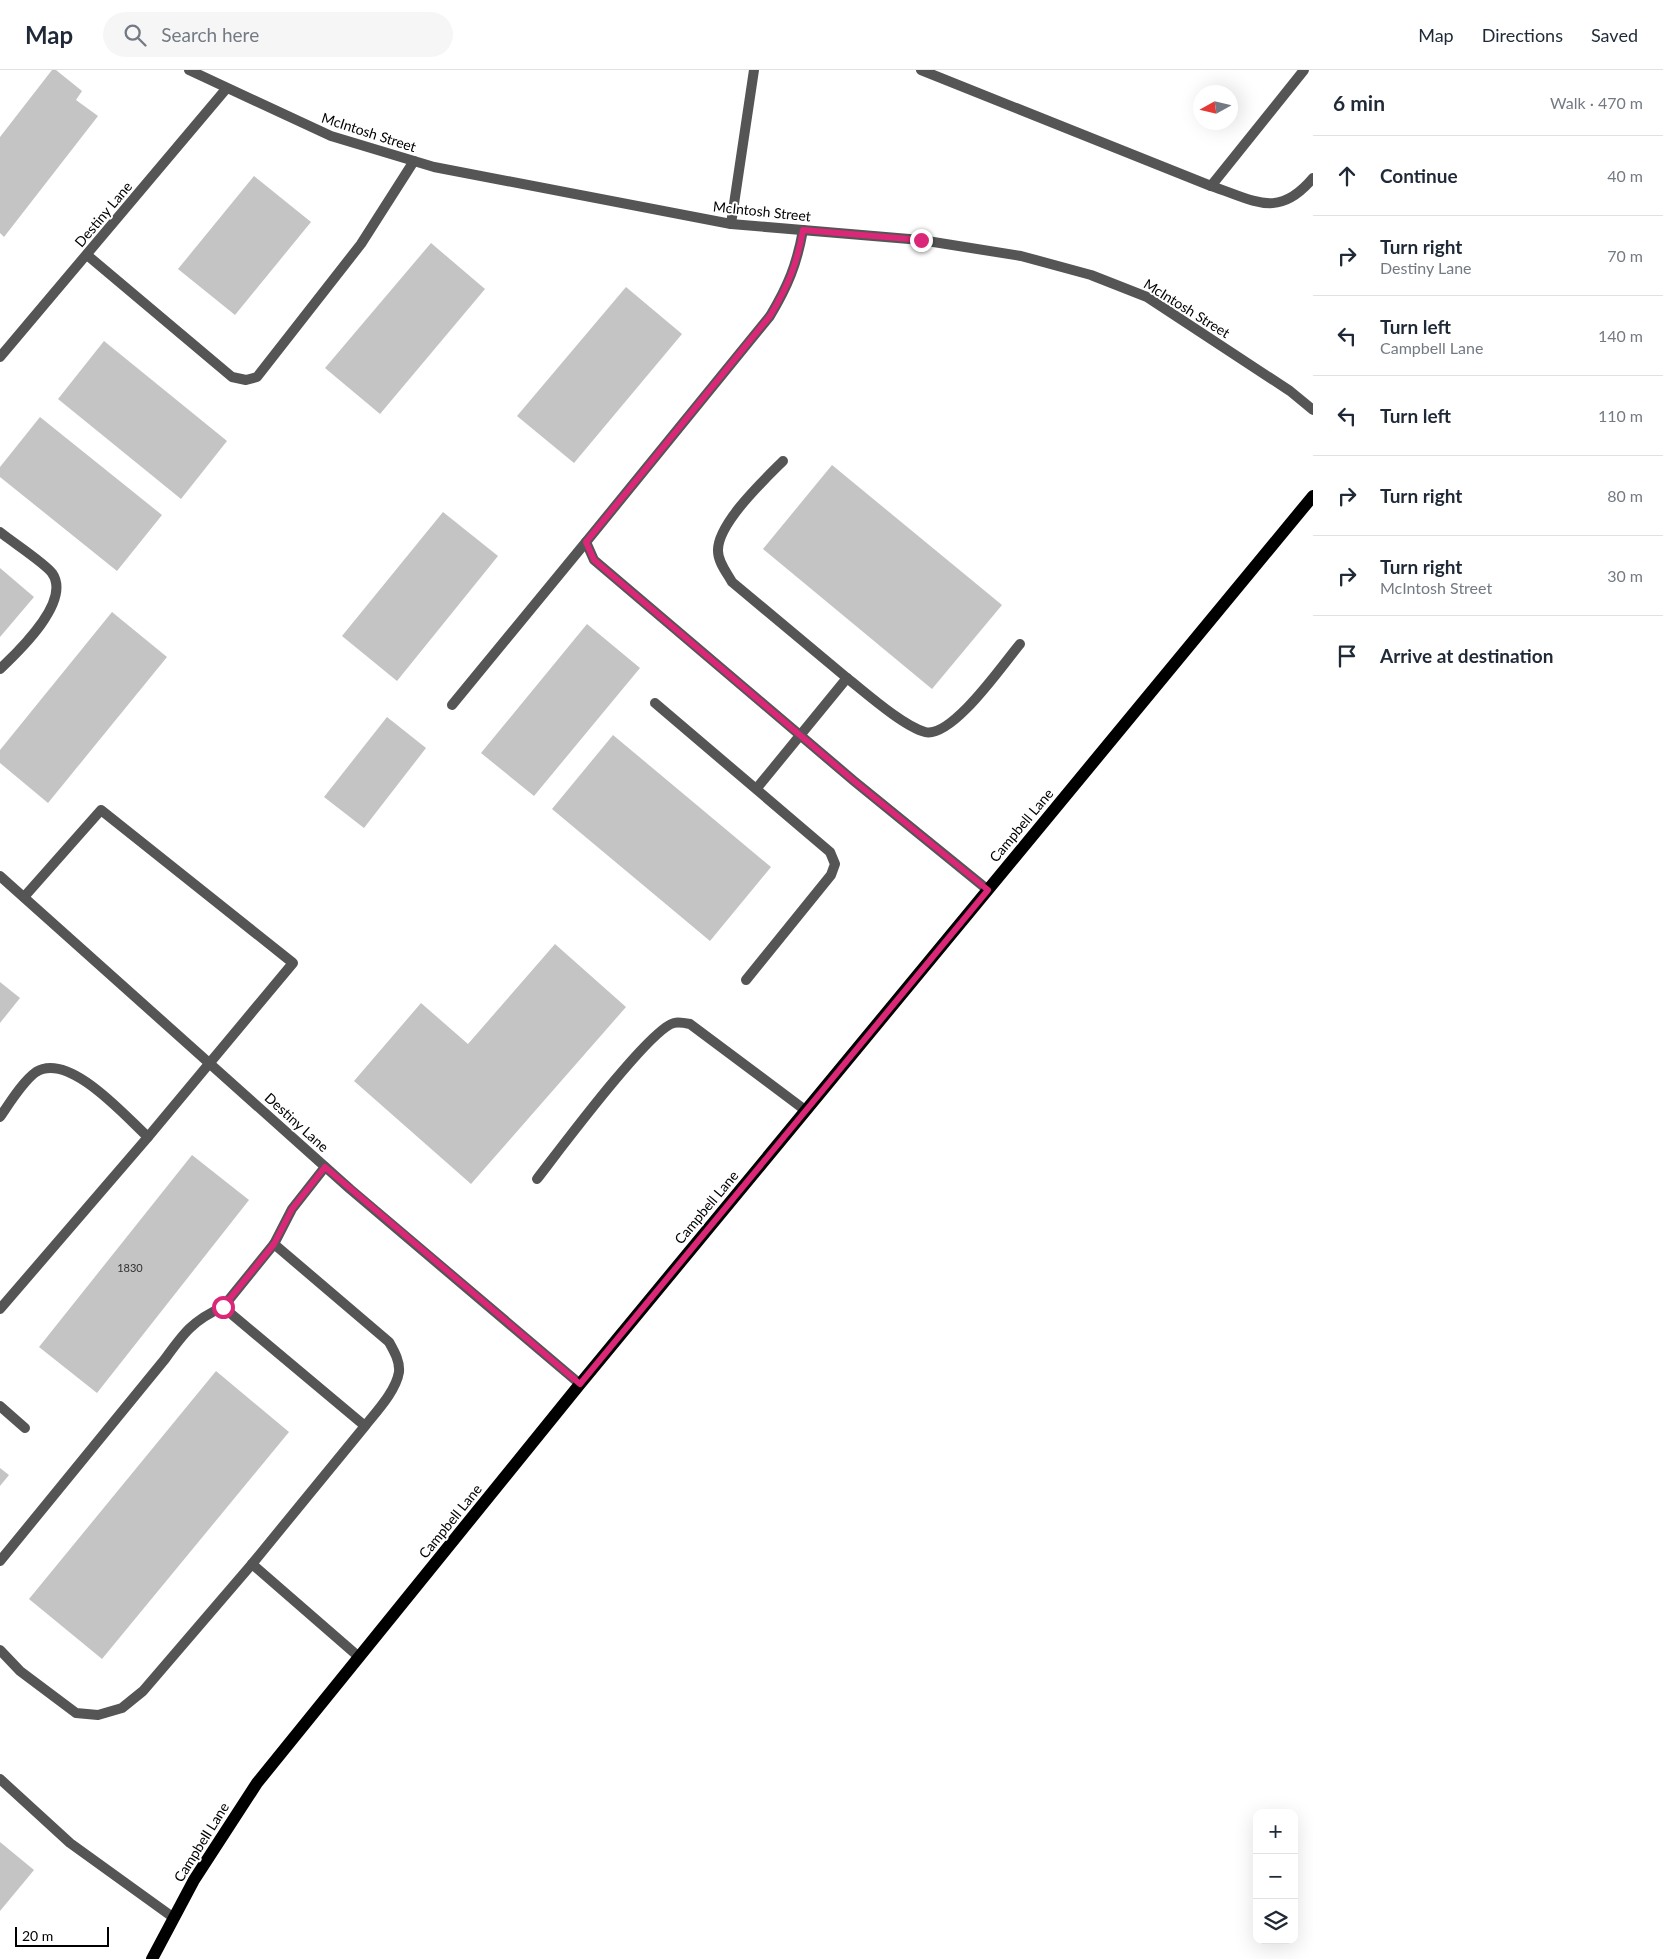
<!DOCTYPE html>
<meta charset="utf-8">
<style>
:root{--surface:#fff;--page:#f6f6f7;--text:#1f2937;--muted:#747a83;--line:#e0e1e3}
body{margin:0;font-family:Lato,sans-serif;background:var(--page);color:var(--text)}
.controls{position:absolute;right:15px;bottom:15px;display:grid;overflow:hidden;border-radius:10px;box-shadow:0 5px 20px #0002}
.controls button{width:45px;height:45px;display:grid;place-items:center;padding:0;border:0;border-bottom:1px solid var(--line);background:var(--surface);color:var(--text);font:25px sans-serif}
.compass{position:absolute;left:1193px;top:15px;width:45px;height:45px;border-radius:50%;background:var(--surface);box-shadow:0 5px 20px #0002;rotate:262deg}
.scale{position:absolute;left:15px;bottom:12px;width:94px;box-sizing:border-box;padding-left:5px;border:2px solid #000;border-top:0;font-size:14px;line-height:18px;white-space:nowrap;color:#000;-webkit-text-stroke:4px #fff;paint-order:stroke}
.stop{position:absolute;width:15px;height:15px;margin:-11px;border:4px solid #db2777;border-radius:50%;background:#fff}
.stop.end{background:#db2777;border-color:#fff;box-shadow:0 1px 5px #0008}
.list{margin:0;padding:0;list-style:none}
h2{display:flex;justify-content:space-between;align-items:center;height:65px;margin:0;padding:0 20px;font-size:21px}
h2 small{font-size:16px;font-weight:400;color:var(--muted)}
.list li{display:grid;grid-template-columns:32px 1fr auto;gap:15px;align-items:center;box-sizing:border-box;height:80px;padding:0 20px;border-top:1px solid var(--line)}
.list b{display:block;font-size:19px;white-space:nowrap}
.list p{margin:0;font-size:16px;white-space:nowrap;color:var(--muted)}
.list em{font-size:16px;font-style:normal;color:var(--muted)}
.icon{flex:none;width:28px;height:28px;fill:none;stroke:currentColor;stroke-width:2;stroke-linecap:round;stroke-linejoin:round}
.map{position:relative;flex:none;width:1313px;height:1889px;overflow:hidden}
header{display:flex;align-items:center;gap:30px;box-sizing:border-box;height:70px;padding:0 25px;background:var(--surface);border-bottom:1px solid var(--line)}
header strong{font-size:24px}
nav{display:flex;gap:28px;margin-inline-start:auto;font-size:18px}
.search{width:350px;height:45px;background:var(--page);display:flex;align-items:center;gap:12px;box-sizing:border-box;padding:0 18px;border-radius:28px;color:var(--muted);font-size:19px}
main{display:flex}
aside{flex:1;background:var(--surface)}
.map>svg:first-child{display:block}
.building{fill:#c4c4c4}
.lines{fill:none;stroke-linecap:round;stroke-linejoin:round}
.lane{stroke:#555;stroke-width:10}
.street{stroke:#555;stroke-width:10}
.primary{stroke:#000;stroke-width:12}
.route{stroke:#db2777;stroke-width:6}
.labels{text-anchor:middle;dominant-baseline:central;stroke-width:4;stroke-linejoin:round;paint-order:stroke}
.number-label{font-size:11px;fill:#313131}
.street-label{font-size:14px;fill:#000;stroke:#fff}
</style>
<header>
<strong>Map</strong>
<div class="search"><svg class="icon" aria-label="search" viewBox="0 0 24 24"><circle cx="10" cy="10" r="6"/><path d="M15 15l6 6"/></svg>Search here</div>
<nav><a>Map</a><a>Directions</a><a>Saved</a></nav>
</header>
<main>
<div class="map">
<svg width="1313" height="1889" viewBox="0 0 1313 1889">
<rect width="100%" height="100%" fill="#fff"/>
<g class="building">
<polygon points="52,0 56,0 82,21 76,30 98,46 4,167 0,163 0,67"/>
<polygon points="254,106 311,152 235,245 178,199"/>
<polygon points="431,173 485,219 380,344 325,298"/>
<polygon points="626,217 682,264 574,393 517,346"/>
<polygon points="104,271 227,371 181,429 58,329"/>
<polygon points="40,347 162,445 117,501 0,407 0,397"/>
<polygon points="832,395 1002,535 932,619 763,479"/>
<polygon points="443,442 498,486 397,611 342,566"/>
<polygon points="0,498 34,527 0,567"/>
<polygon points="112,542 167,587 48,733 0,693 0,680"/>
<polygon points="587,554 640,598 534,726 481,683"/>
<polygon points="387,647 426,678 364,758 324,727"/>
<polygon points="613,665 771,797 710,871 552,739"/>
<polygon points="555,874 626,937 471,1114 354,1011 421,933 468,974"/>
<polygon points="0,912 20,928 0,953"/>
<polygon points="192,1085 249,1130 97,1323 39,1277"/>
<polygon points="216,1301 289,1362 102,1589 29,1529"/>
<polygon points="0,1398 9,1405 0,1416"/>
<polygon points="0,1772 34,1800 0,1841"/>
</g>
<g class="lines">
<g class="lane">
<polyline points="921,0 1211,116 1304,0"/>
<path d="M 1211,116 C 1254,130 1278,150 1313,108"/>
<polyline points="731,154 754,0"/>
<path d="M 803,160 C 797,194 788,216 770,246 L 586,472 L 594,490 L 854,711 L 988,820"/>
<polyline points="87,185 232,307 246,310 257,307 361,174 414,91"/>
<path d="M 0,462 C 11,471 46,494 52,503 C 72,531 19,581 0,599"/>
<path d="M 847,608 C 866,623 903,656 925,662 C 952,669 1003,594 1020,574"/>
<polyline points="655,633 830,782 835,794 831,805 746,910"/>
<polyline points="452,635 586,472"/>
<path d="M 757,718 L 847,608 L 732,512 C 727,503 718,492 718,481 C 717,454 765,409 783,391"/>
<path d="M 0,1047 C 9,1034 23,1011 36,1002 C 69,981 126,1047 148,1067"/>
<path d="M 537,1109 C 558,1082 649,959 674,953 C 678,952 685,953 690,954 L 805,1040"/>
<polyline points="274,1174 292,1139 325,1097"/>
<polyline points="0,1239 148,1067 293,893 101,740 24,827"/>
<polyline points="0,1336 25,1358"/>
<path d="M 0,1491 L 165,1289 C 183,1264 193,1250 223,1237"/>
<polyline points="0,1580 20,1601 76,1643 98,1645 122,1638 143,1621 252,1494"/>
<path d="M 359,1587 L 252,1494 L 365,1356 C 376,1342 396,1321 399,1302 C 400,1291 394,1281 389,1272 L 274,1174 L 223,1237 L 365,1356"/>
<polyline points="0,1709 70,1773 174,1848"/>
</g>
<g class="street">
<polyline points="189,0 331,66 434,97 731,154 921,170 1021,186 1091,205 1147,227 1290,321 1313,340"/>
<polyline points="0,287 226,19"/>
<polyline points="0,806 350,1119 580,1314"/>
</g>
<polyline class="primary" points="152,1889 194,1810 257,1713 580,1314 1313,426"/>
</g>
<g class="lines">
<path class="route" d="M 223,1237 L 274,1174 L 292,1139 L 325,1097 L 580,1314 L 988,820 L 854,711 L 594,490 L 586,472 L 770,246 C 788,216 797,194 803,160 L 921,170"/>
</g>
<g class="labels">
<g class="number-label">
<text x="130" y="1197">1830</text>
</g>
<g class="street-label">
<text transform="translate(369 62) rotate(18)">McIntosh Street</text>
<text transform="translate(762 141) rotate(6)">McIntosh Street</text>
<text transform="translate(103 144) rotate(-50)">Destiny Lane</text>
<text transform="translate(1187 238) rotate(32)">McIntosh Street</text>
<text transform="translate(1021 755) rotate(-50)">Campbell Lane</text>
<text transform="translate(297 1052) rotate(42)">Destiny Lane</text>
<text transform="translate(706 1137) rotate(-50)">Campbell Lane</text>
<text transform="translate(450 1451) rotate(-51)">Campbell Lane</text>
<text transform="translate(201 1772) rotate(-58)">Campbell Lane</text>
</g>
</g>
</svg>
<div class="controls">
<button>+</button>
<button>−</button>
<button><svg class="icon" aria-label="layers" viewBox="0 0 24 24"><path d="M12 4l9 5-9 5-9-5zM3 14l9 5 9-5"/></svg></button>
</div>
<svg class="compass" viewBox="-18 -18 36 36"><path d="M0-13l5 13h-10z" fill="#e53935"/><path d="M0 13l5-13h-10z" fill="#747a83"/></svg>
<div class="scale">20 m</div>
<div class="stop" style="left:223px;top:1237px"></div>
<div class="stop end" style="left:921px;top:170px"></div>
</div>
<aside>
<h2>6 min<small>Walk · 470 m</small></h2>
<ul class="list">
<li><svg class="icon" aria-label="ahead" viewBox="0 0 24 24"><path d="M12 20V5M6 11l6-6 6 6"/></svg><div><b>Continue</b></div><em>40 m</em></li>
<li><svg class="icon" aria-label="right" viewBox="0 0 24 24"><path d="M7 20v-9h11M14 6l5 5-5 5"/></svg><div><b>Turn right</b><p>Destiny Lane</p></div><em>70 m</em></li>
<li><svg class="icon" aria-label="left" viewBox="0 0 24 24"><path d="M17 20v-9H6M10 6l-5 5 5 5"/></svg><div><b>Turn left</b><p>Campbell Lane</p></div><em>140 m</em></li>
<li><svg class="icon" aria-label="left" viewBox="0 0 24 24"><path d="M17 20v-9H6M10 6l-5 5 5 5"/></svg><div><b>Turn left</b></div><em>110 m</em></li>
<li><svg class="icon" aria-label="right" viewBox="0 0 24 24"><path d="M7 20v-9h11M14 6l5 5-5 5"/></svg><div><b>Turn right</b></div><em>80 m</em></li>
<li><svg class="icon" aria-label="right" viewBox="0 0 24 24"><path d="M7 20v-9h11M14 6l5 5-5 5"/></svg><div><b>Turn right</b><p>McIntosh Street</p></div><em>30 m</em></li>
<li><svg class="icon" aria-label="arrive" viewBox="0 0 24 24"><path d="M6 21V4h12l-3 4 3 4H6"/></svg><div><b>Arrive at destination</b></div></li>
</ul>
</aside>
</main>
